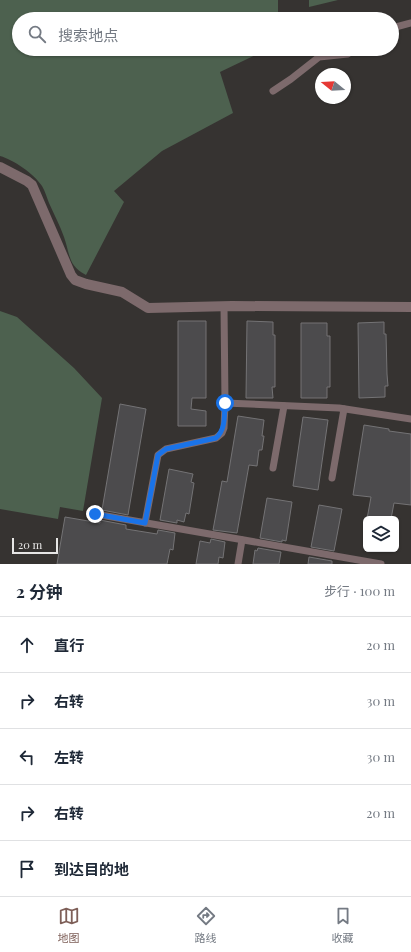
<!DOCTYPE html>
<html lang="zh">
<meta charset="utf-8">
<style>
:root{--surface:#fff;--page:#f2f2f3;--text:#1f2937;--muted:#747a83;--line:#e0e1e3;--accent:#7e5f58}
body{margin:0;font-family:"Playfair Display","Noto Sans SC",serif;background:var(--page);color:var(--text)}
.controls{position:absolute;right:12px;bottom:12px;display:grid;overflow:hidden;border-radius:6px;box-shadow:0 1px 3px #0004}
.controls button{width:36px;height:36px;display:grid;place-items:center;padding:0;border:0;border-bottom:1px solid var(--line);background:var(--surface);color:var(--text);font:20px sans-serif}
.compass{position:absolute;left:315px;top:68px;width:36px;height:36px;border-radius:50%;background:var(--surface);box-shadow:0 1px 3px #0004;rotate:288deg}
.scale{position:absolute;left:12px;bottom:10px;width:46px;box-sizing:border-box;padding-left:4px;border:2px solid #e7e6e5;border-top:0;font-size:11px;line-height:14px;white-space:nowrap;color:#e7e6e5;-webkit-text-stroke:3px #363331;paint-order:stroke}
.stop{position:absolute;width:12px;height:12px;margin:-9px;border:3px solid #1a73e8;border-radius:50%;background:#fff}
.stop.end{background:#1a73e8;border-color:#fff;box-shadow:0 1px 4px #0008}
.list{margin:0;padding:0;list-style:none}
h2{display:flex;justify-content:space-between;align-items:center;height:52px;margin:0;padding:0 16px;font-size:17px}
h2 small{font-size:13px;font-weight:400;color:var(--muted)}
.list li{display:grid;grid-template-columns:26px 1fr auto;gap:12px;align-items:center;box-sizing:border-box;height:56px;padding:0 16px;border-top:1px solid var(--line)}
.list b{display:block;font-size:15px;white-space:nowrap}
.list em{font-size:13px;font-style:normal;color:var(--muted)}
.icon{flex:none;width:22px;height:22px;fill:none;stroke:currentColor;stroke-width:2;stroke-linecap:round;stroke-linejoin:round}
.map{position:relative;flex:none;width:411px;height:564px;overflow:hidden}
.search{position:absolute;background:var(--surface);box-shadow:0 1px 3px #0004;left:12px;right:12px;top:12px;height:44px;display:flex;align-items:center;gap:10px;box-sizing:border-box;padding:0 14px;border-radius:22px;color:var(--muted);font-size:15px}
.sheet{height:332px;background:var(--surface)}
nav{display:flex;justify-content:space-around;align-items:center;box-sizing:border-box;height:56px;border-top:1px solid var(--line);background:var(--surface);font-size:11px;color:var(--muted)}
nav a{display:grid;justify-items:center;gap:2px}
nav .on{color:var(--accent)}
.map>svg:first-child{display:block}
.green{fill:#4d614f}
.building{fill:#4c4b4d;stroke:#747375}
.lines{fill:none;stroke-linecap:round;stroke-linejoin:round}
.service{stroke:#7d6a6c;stroke-width:7}
.minor{stroke:#7d6a6c;stroke-width:10}
.route{stroke:#1a73e8;stroke-width:5}
</style>
<div class="map">
<svg width="411" height="564" viewBox="0 0 411 564">
<rect width="100%" height="100%" fill="#363331"/>
<g class="green">
<path d="M 0,0 L 278,0 L 278,19 L 19,19 L 19,49 L 268,49 L 220,72 L 233,113 L 162,151 L 114,191 L 124,202 L 86,275 C 68,266 70,254 64,237 C 60,226 54,214 49,203 C 47,198 45,191 42,186 C 34,174 14,160 0,156 Z"/>
<polygon points="309,0 338,0 309,7"/>
<polygon points="0,311 17,317 74,368 102,398 83,511 60,507 58,519 0,509"/>
</g>
<g class="building">
<polygon points="178,321 206,321 206,398 192,398 191,409 206,411 206,426 178,426"/>
<polygon points="247,321 273,322 273,335 275,335 275,387 272,387 273,398 246,398"/>
<polygon points="384,322 384,334 386,334 387,374 388,386 385,386 385,397 359,398 358,323"/>
<polygon points="301,323 327,323 327,336 330,336 330,387 327,387 327,398 301,398"/>
<polygon points="120,404 146,409 128,515 102,510"/>
<polygon points="238,416 264,420 262,436 264,436 262,450 259,450 257,466 249,465 237,533 213,530 222,481 227,482"/>
<polygon points="303,417 328,420 318,490 293,486"/>
<polygon points="364,425 389,429 389,431 411,434 411,505 394,503 391,519 367,519 371,497 353,495"/>
<polygon points="169,469 193,474 191,482 194,483 189,514 186,513 184,522 177,520 177,523 160,520"/>
<polygon points="267,498 292,502 286,541 282,540 282,542 260,538"/>
<polygon points="319,505 342,509 334,551 311,547"/>
<polygon points="65,517 100,523 100,520 126,525 126,529 157,534 158,530 175,533 173,550 170,549 167,564 57,564"/>
<polygon points="211,539 225,542 223,558 219,557 218,564 196,564 200,541 210,543"/>
<polygon points="258,548 281,552 279,564 253,564 255,550 257,551"/>
<polygon points="309,557 332,561 332,564 308,564"/>
</g>
<g class="lines">
<g class="service">
<polyline points="392,28 411,23"/>
<polyline points="273,91 291,79 319,57 348,54 350,49"/>
<polyline points="225,403 339,408 411,419"/>
<polyline points="273,468 284,406"/>
<polyline points="332,478 344,409"/>
<polyline points="95,514 381,564"/>
<polyline points="145,523 158,455 166,449 216,438 222,433 224,428 225,403 224,306"/>
<polyline points="238,564 242,540"/>
</g>
<polyline class="minor" points="0,167 27,181 32,185 71,275 75,280 86,284 122,292 148,308 232,306 411,307"/>
</g>
<g class="lines">
<path class="route" d="M 95,514 L 145,523 L 158,455 L 166,449 L 216,438 C 226,429 224,416 225,403"/>
</g>
</svg>
<div class="controls">
<button><svg class="icon" aria-label="layers" viewBox="0 0 24 24"><path d="M12 4l9 5-9 5-9-5zM3 14l9 5 9-5"/></svg></button>
</div>
<svg class="compass" viewBox="-18 -18 36 36"><path d="M0-13l5 13h-10z" fill="#e53935"/><path d="M0 13l5-13h-10z" fill="#747a83"/></svg>
<div class="scale">20 m</div>
<div class="stop" style="left:225px;top:403px"></div>
<div class="stop end" style="left:95px;top:514px"></div>
<div class="search"><svg class="icon" aria-label="search" viewBox="0 0 24 24"><circle cx="10" cy="10" r="6"/><path d="M15 15l6 6"/></svg>搜索地点</div>
</div>
<section class="sheet">
<h2>2 分钟<small>步行 · 100 m</small></h2>
<ul class="list">
<li><svg class="icon" aria-label="ahead" viewBox="0 0 24 24"><path d="M12 20V5M6 11l6-6 6 6"/></svg><div><b>直行</b></div><em>20 m</em></li>
<li><svg class="icon" aria-label="right" viewBox="0 0 24 24"><path d="M7 20v-9h11M14 6l5 5-5 5"/></svg><div><b>右转</b></div><em>30 m</em></li>
<li><svg class="icon" aria-label="left" viewBox="0 0 24 24"><path d="M17 20v-9H6M10 6l-5 5 5 5"/></svg><div><b>左转</b></div><em>30 m</em></li>
<li><svg class="icon" aria-label="right" viewBox="0 0 24 24"><path d="M7 20v-9h11M14 6l5 5-5 5"/></svg><div><b>右转</b></div><em>20 m</em></li>
<li><svg class="icon" aria-label="arrive" viewBox="0 0 24 24"><path d="M6 21V4h12l-3 4 3 4H6"/></svg><div><b>到达目的地</b></div></li>
</ul>
</section>
<nav>
<a class="on"><svg class="icon" aria-label="map" viewBox="0 0 24 24"><path d="M3 6l6-2 6 2 6-2v14l-6 2-6-2-6 2zM9 4v14M15 6v14"/></svg>地图</a>
<a><svg class="icon" aria-label="directions" viewBox="0 0 24 24"><path d="M12 3l9 9-9 9-9-9zM9 14v-3h6M13 9l2 2-2 2"/></svg>路线</a>
<a><svg class="icon" aria-label="saved" viewBox="0 0 24 24"><path d="M7 4h10v16l-5-4-5 4z"/></svg>收藏</a>
</nav>
